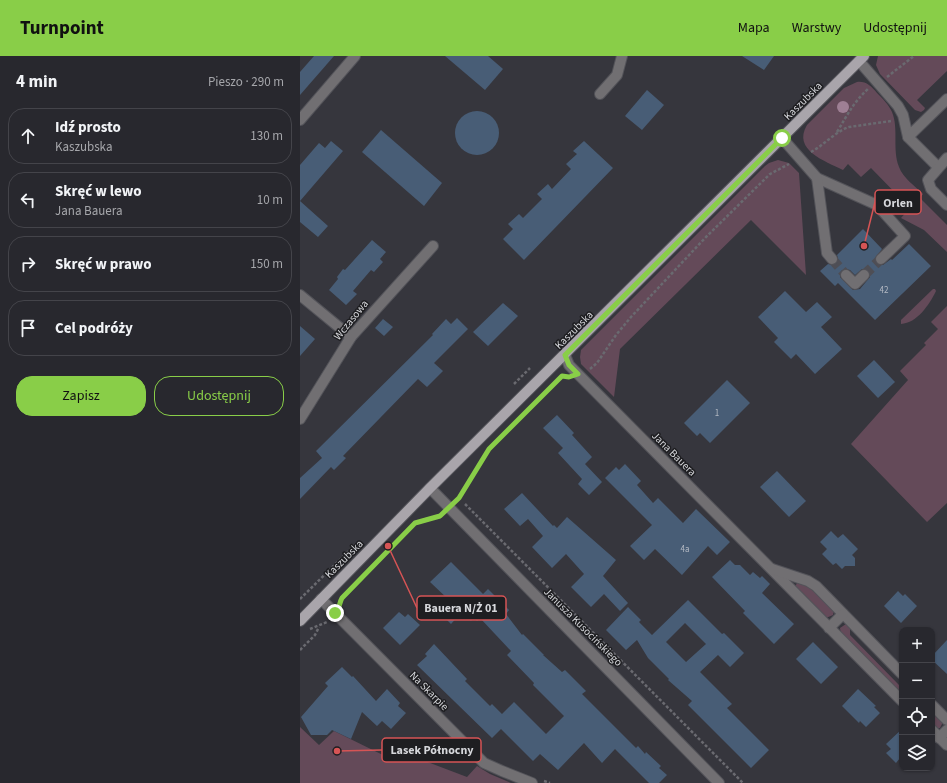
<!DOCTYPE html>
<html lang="pl">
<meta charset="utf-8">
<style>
:root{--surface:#28282e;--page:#303036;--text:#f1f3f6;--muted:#a5a6aa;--line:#44444a;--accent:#89ce48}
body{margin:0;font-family:"Source Sans 3",sans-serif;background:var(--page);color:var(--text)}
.controls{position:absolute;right:12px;bottom:12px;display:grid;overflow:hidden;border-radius:8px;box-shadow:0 1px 3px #0004}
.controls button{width:36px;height:36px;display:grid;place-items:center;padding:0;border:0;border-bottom:1px solid var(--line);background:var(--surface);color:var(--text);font:20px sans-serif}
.stop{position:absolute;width:12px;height:12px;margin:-9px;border:3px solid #89ce48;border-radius:50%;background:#fff}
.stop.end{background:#89ce48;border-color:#fff;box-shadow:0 1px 4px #0008}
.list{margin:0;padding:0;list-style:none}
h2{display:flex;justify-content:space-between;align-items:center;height:52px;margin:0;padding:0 16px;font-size:17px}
h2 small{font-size:13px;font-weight:400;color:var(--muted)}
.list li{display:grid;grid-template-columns:26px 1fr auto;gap:12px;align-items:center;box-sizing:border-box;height:56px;margin:0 8px 8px;padding:0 8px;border:1px solid var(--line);border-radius:16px}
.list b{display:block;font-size:15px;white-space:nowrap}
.list p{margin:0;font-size:13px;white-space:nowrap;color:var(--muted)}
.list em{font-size:13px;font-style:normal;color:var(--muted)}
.actions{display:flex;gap:8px;padding:12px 16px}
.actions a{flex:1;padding:9px 0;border:1px solid var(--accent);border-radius:16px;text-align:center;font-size:14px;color:var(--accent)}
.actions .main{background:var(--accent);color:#111}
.icon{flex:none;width:22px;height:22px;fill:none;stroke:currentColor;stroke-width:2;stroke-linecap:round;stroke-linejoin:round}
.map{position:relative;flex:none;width:647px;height:727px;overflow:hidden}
header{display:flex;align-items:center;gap:24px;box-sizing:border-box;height:56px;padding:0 20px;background:var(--accent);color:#111}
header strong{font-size:19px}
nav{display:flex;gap:22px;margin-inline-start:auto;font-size:14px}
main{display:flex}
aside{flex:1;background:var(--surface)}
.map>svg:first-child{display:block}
.green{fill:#644a59}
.building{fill:#485d76;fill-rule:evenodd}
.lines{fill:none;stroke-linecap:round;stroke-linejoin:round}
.minor-tunnel{stroke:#4e4e55;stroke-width:10;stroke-dasharray:10 5;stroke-linecap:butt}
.minor-casing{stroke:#535359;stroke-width:12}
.major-casing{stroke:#535359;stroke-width:12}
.path{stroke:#6a6a70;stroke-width:2.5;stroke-dasharray:3 2;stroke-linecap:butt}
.minor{stroke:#716f72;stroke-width:10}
.major{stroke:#a9a5ab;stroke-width:10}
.tree{fill:#9e7f94}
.route{stroke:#89ce48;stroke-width:5}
.labels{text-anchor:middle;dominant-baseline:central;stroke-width:3;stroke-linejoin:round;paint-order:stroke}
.number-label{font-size:9px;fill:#b2b8c2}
.street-label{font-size:11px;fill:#d6d7db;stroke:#1e1e21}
.leader{fill:none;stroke:#d65455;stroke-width:1.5}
.callout-dot{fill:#d65455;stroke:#1e1e21;stroke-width:1.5}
.callout{fill:#1e1e21;stroke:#d65455;stroke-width:1.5}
.callout-label{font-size:12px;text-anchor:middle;font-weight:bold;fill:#d6d7db}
</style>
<header>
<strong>Turnpoint</strong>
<nav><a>Mapa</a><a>Warstwy</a><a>Udostępnij</a></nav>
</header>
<main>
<aside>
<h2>4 min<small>Pieszo · 290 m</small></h2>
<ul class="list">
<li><svg class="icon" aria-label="ahead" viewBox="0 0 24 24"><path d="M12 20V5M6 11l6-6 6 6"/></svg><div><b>Idź prosto</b><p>Kaszubska</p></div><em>130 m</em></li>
<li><svg class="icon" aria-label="left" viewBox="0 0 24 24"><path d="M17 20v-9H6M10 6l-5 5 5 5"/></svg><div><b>Skręć w lewo</b><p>Jana Bauera</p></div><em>10 m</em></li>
<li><svg class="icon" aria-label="right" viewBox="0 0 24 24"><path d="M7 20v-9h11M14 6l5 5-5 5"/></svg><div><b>Skręć w prawo</b></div><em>150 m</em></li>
<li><svg class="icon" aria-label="arrive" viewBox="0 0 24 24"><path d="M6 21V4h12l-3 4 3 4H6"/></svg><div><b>Cel podróży</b></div></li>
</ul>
<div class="actions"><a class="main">Zapisz</a><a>Udostępnij</a></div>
</aside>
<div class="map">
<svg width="647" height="727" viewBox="0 0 647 727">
<rect width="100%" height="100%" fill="#36363d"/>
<g class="green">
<polygon points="578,0 647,0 647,15 617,44 625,52 624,54 621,56 615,54 580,18 576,9"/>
<path d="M 557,26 C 566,25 571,30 577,37 C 583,43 589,49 592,56 C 599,73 592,93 599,111 C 603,122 615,130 623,138 L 620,142 L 647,169 L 647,196 L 624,174 L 601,162 L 610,152 L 571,112 L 561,121 L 548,108 L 543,114 C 525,105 492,94 507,69 L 544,32 Z"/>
<polygon points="478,104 489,107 499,117 506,219 451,164 320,293 314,341 281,308 280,301 281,294 465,110 469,107"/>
<path d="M 633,233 L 635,233 L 636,235 C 629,249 617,267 601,268 L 601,264 Z"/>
<polygon points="647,250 647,447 627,466 551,388 608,324 600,315 626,289 624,287 638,273 631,266"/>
<polygon points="497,527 505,527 532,552 534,554 533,559 526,562 495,531"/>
<polygon points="546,568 550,571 550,579 599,629 602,630 602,639 541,578 540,572"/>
<polygon points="632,653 643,666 640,672 635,672 632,669"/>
<polygon points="0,671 19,689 34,675 85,700 117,702 167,721 177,710 190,718 211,727 0,727"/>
</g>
<g class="building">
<polygon points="14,0 34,0 0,39 0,16"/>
<polygon points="145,0 188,0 203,13 185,34"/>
<polygon points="442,0 474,0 464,14"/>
<polygon points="347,34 364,49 342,74 325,60"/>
<circle cx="177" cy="77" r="22"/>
<polygon points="81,74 142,127 124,150 62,96"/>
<polygon points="31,85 43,95 0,145 28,170 18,181 0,166 0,109 19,87 25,92"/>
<polygon points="284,85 313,112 224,204 203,183 213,173 208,168 219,158 223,162 242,143 237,138 248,128 252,133 271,113 266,108 277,98 273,95"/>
<path d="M 563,173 L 582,193 L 575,202 L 575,205 L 579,209 L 583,209 L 591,203 L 592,204 L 609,188 L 631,210 L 575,264 L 538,227 L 535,230 L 520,215 L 528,208 L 533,209 L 536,208 L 538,202 L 537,199 ZM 545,213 L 550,214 L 555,219 L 562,213 L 566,213 L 570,217 L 570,221 L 560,233 L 553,234 L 540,221 L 541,215 Z"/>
<polygon points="72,184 86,196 80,203 83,206 74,216 71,214 53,235 57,238 46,249 29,234 38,223 37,221 43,213 45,214"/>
<polygon points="485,235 506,256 517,246 532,261 521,271 542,293 515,318 496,298 491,303 474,286 478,282 458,261"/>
<polygon points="203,247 218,260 188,290 173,276"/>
<polygon points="157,262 168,273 134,307 143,315 127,331 118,323 43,400 46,402 34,414 31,411 0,443 0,422 22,402 16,395 133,279 132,278 146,263 151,268"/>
<polygon points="83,263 93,271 84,280 75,272"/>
<polygon points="0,270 15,283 0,300"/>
<polygon points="574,304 595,326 578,342 557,320"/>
<polygon points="427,324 450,347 410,387 400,377 397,380 384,367"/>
<polygon points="257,359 274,377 272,379 292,401 285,408 302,426 289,439 278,428 282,423 258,397 263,392 243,372"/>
<polygon points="325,408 341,425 337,429 353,447 358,442 383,467 396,453 430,486 417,499 408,490 382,519 355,493 344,504 330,490 352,469 305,422 316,411 319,414"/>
<polygon points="477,415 506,445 489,461 460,431"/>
<polygon points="222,437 253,470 254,469 257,472 267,461 316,504 303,520 328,547 320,555 304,538 291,551 271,531 284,518 266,498 252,512 232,491 243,480 228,463 220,470 204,453"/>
<polygon points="531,475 538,482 543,478 558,493 552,499 555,502 555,510 545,510 542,513 536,507 533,509 522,498 527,493 520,486"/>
<polygon points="430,504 435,509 440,509 450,519 453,516 460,522 462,520 470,528 462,537 494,568 474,588 443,557 445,555 412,521"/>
<polygon points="151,506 183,538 188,533 209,554 206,558 222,579 223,578 244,599 243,599 262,616 265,614 286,635 282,638 336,692 338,690 345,698 346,696 361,710 359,712 367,719 359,727 349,727 315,693 302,707 284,687 258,714 240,698 233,705 201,673 192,682 117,609 127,600 125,598 134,588 167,623 165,625 190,650 192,648 202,658 214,646 246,678 264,660 233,629 234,627 207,599 211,595 180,562 177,565 174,561 171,565 162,556 151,568 138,555 149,544 130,526"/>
<polygon points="598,535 603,540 605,538 617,550 601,567 584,550"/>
<path d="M 388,544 L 422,578 L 424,577 L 444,597 L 430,611 L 418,599 L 400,616 L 432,648 L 427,652 L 469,694 L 451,712 L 388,649 L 392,645 L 368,624 L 369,623 L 348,602 L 337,584 L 326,594 L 306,574 L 328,551 L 341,564 L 339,566 L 352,579 ZM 385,567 L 406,588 L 386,606 L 366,586 Z"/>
<polygon points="99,556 105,561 108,558 120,569 100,589 83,572"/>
<polygon points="647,584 647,618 632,604 632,600"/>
<polygon points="513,586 538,611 521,628 496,603"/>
<polygon points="42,611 52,621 53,620 76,645 87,633 100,647 98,650 106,657 91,673 82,665 77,670 62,656 51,683 32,674 27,679 11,679 1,661 28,630 25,627"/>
<polygon points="558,633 576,650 574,651 580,657 566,671 560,665 559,667 542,650"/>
<polygon points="602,673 602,704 600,702 596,707 586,697 591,693 586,688"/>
</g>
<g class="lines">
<g class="minor-tunnel">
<polyline points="532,203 546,219"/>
<polyline points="564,219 581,203"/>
</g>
<g class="minor-casing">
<g id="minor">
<polyline points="559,5 598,50 603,59 608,81 638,111"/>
<polyline points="300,38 317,19 322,0"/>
<polyline points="0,64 55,0"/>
<polyline points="608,81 647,43"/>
<polyline points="482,82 517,122 577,149 605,180 581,203"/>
<polyline points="647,102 628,124 631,133 647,149"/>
<polyline points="517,122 527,197 532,203"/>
<polyline points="546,219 555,228 564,219"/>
<polyline points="0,239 51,281"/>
<polyline points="265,299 269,309 602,645"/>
<polyline points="0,363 51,281 133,190"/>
<polyline points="130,432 419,727"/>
<polyline points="472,513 508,525 516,530 602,618"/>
<polyline points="21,543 184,707 202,715 232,727"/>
<polyline points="529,572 543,558"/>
<polyline points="632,649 647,664"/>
<polyline points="632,674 647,689"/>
<polyline points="639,682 647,674"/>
</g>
</g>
<g class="major-casing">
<polyline id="major" points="0,565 130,432 564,0"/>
</g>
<g class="path">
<polyline points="587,21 614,0"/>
<path d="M 537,76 C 548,58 553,47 568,33"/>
<path d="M 511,96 C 524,89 535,76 549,71 L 591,65"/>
<polyline points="290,313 297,307 316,279 331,261 406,181 470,118 489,108"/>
<polyline points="214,328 230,312"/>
<polyline points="157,444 191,391"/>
<polyline points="165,448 443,727"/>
<polyline points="115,468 140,460"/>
<polyline points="0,543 57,487"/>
<polyline points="10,573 27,566"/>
<polyline points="0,594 15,579 19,571"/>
<polyline points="244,725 250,727"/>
</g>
<use href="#minor" class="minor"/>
<use href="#major" class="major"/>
</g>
<circle class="tree" cx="543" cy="51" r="6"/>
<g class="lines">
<path class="route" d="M 35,557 C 40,553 39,547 42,542 L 115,467 L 140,460 L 159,442 L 189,393 L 262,320 L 269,321 L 278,318 L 269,309 L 265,299 L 482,82"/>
</g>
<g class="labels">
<g class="number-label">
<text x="584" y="234">42</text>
<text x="417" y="357">1</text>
<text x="385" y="493">4a</text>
</g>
<g class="street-label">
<text transform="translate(503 45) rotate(-45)">Kaszubska</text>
<text transform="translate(51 264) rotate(-51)">Wczasowa</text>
<text transform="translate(274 274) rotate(-45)">Kaszubska</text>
<text transform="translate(374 398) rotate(45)">Jana Bauera</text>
<text transform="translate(44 503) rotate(-45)">Kaszubska</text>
<text transform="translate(283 571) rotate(45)">Janusza Kusocińskiego</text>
<text transform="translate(129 635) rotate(45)">Na Skarpie</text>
</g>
</g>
<path class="leader" d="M564 190L575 146M88 490L117 552M37 695L82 694"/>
<g class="callout-dot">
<circle cx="564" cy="190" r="4"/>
<circle cx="88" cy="490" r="4"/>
<circle cx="37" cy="695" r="4"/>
</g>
<g class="callout">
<rect x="575" y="134" width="46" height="24" rx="4"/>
<rect x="117" y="540" width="89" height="24" rx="4"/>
<rect x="82" y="682" width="99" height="24" rx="4"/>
</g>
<g class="callout-label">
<text x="598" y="151">Orlen</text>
<text x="161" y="556">Bauera N/Ż 01</text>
<text x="132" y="698">Lasek Północny</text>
</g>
</svg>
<div class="controls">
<button>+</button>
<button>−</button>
<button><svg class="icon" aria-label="locate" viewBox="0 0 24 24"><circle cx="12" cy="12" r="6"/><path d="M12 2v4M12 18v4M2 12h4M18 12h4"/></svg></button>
<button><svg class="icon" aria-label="layers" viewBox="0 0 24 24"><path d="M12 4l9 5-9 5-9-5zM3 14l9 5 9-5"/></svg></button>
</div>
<div class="stop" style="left:482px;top:82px"></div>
<div class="stop end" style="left:35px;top:557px"></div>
</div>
</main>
